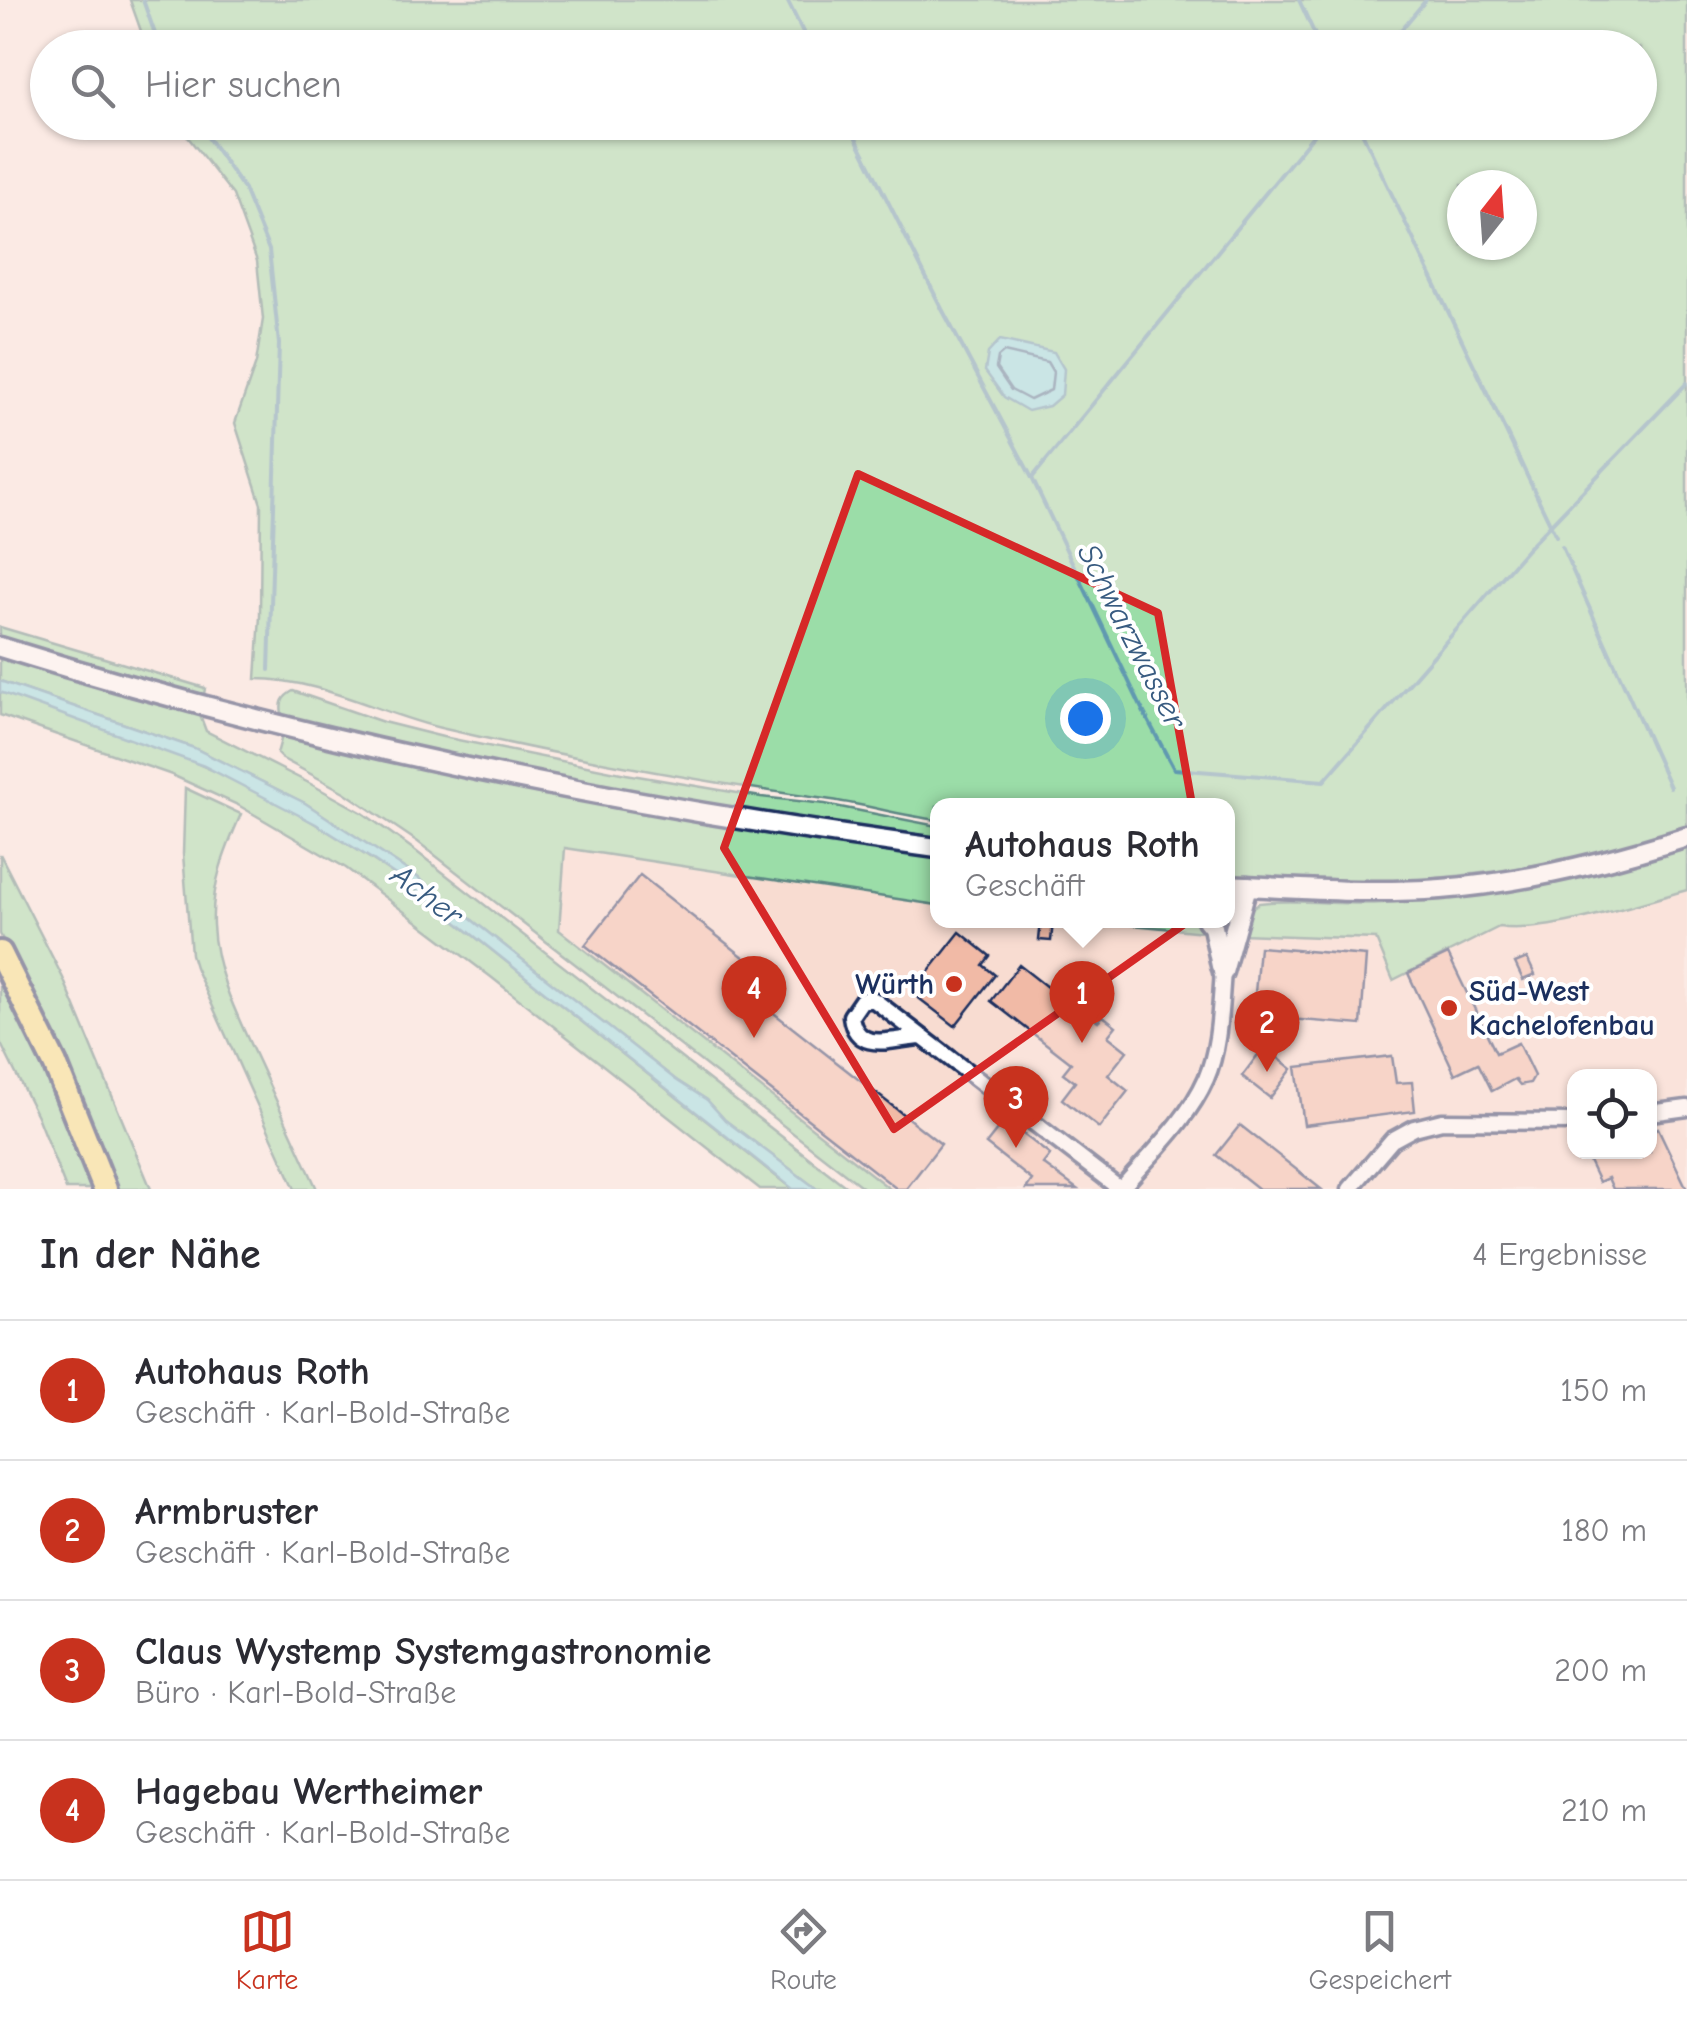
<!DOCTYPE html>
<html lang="de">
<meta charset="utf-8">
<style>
:root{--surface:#fff;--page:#f7f7f7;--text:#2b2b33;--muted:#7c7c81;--line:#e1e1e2;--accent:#c8321e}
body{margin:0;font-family:"Comic Neue",sans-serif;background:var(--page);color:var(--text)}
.controls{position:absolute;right:30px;bottom:30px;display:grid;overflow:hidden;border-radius:20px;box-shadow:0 2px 8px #0004}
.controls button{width:90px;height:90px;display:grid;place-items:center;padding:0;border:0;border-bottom:2px solid var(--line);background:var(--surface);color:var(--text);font:50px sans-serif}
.compass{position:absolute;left:1447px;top:170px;width:90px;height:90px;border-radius:50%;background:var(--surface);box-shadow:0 2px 8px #0004;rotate:17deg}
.you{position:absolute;left:1085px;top:718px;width:35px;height:35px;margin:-25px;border:8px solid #fff;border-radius:50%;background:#1a73e8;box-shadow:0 0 0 15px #1a73e833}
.badge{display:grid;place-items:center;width:65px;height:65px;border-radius:50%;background:var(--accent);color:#fff;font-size:32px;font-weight:700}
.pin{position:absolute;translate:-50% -82px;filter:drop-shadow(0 2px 5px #0008)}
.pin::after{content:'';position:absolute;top:52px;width:35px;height:30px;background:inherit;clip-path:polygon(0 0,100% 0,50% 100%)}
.popup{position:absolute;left:930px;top:798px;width:305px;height:130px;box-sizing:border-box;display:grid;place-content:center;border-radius:20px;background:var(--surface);filter:drop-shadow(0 2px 8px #0005);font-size:32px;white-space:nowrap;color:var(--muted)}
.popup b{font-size:38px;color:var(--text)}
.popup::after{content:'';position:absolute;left:50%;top:100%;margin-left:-20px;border:20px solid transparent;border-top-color:var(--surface)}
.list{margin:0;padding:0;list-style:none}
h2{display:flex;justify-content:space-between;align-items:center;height:130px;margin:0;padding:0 40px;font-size:42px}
h2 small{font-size:32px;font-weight:400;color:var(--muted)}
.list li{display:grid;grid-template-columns:65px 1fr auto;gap:30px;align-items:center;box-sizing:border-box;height:140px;padding:0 40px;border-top:2px solid var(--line)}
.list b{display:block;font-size:38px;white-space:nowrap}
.list p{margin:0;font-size:32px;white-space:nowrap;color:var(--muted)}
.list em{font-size:32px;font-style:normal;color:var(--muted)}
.icon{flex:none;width:55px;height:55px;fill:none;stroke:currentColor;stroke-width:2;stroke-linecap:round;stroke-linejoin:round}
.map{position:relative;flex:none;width:1687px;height:1189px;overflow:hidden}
.search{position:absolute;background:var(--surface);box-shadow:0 2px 8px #0004;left:30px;right:30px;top:30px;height:110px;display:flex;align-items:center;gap:25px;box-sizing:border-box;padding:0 35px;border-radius:55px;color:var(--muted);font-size:38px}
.sheet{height:690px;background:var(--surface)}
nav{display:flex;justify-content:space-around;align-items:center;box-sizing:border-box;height:140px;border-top:2px solid var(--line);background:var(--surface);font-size:28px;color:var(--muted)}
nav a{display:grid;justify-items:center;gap:5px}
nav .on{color:var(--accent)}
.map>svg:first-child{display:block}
.built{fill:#f8dcd1;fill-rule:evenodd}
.green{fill:#9bdda8;stroke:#5b8683;stroke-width:2.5;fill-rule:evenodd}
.water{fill:#8edfe7;stroke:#6099b0;stroke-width:2.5}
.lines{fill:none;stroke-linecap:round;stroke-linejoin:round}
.shore{stroke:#497595;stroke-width:2.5}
.stream{stroke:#6099b0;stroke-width:4}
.building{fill:#f1baa6;stroke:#1b2f5e;stroke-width:2.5}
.minor-casing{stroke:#1b2f5e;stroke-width:21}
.tertiary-casing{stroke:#1b2f5e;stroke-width:25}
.primary-casing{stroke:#1b2f5e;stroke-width:30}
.minor{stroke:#fff;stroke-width:14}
.tertiary{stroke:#fff;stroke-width:18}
.primary{stroke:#f7e281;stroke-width:22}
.marked{fill:none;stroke:#d62828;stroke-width:8;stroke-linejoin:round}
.poi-dot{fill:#c8321e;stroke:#fff;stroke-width:4}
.labels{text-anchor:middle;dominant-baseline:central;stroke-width:8;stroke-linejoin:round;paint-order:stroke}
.poi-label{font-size:30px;font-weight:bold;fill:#1b2f5e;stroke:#fff;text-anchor:end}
.water-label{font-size:32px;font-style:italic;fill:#385b80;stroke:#fff}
</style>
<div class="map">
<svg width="1687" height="1189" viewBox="0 0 1687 1189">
<rect width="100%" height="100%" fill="#fbeae4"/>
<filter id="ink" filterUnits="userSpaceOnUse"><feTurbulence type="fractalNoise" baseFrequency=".01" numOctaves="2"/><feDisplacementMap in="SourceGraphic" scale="20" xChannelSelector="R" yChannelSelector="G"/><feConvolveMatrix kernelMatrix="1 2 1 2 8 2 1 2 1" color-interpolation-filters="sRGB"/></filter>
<g filter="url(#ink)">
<path class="built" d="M 565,847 L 937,905 L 937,920 L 1090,920 L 1205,932 L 1376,939 L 1393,980 L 1499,927 L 1517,930 L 1687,889 L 1687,1189 L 890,1189 L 559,929 ZM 1574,1076 L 1650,1076 L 1650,1152 L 1574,1152 Z"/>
<g class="green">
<path d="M 130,0 L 1687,0 L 1687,830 C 1536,873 1384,894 1227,875 L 1227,806 L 937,806 L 937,820 C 899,815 863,804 825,799 C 697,781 571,758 445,729 C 382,715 321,679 256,679 L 260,616 L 261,504 L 235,423 L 256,363 L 263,319 L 257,261 L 233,195 L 177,123 L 1640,122 L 1640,48 L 147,48 ZM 1462,185 L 1522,185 L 1522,245 L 1462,245 Z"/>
<polygon points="0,627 205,688 204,695 9,640 0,637"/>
<polygon points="0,654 200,715 206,731 307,782 363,813 413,849 849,1189 817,1189 725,1120 707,1100 676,1080 416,876 305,803 194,748 0,681"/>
<path d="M 293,691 L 383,722 L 443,737 L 626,774 L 761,797 L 825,804 L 937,826 L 937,841 L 599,786 L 288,719 L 282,714 C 280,703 282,697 293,691 Z"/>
<path d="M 0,692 C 68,714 137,737 203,766 C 276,797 344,840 410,885 L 792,1189 L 760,1189 L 491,977 L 346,868 L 238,805 L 172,775 L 0,715 Z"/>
<path d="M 282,736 C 499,782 717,826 937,857 L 937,905 L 565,848 L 559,930 L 890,1189 L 865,1189 L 418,842 L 344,792 L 281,758 L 277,754 Z"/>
<path d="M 185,788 L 241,814 C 225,851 211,884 213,925 C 215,974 239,1019 259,1063 C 278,1105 298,1147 317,1189 L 295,1189 L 195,967 L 191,954 L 183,854 Z"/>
<path d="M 1687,849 L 1687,890 C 1640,903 1544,935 1499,927 L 1393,980 L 1376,939 L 1240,934 L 1250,909 L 1259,903 C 1300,898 1342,906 1383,903 C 1486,895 1587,874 1687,849 Z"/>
<polygon points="0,854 63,978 151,1189 116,1189 22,976 0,934"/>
<polygon points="1091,921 1200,921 1205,932"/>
<polygon points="0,973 60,1100 97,1189 66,1189 37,1116 0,1042"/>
</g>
<g class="water">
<polygon points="1000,340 1054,352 1064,369 1062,395 1049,406 1028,411 1004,397 985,371 988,353"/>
<polygon points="0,681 194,748 305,803 416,876 676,1080 707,1100 725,1120 817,1189 793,1189 410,885 372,859 316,824 204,766 0,692"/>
</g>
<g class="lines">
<polygon class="shore" points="1004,352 1047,362 1053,372 1051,390 1030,400 1011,390 996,368 998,357"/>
<g class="stream">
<polyline points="143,0 160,48"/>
<polyline points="787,0 811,48"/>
<polyline points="1299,0 1321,48"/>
<polyline points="1386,48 1426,0"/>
<polyline points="197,122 244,189 269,250 279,344 269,670"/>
<polyline points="848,122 942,309 1032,478 1142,709 1174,769 1324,781 1527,549 1687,383"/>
<polyline points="1357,122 1556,536"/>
<polyline points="1032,478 1324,122"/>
<polyline points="1562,547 1670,787"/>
</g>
</g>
<g class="building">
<polygon points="640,875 745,958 729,978 941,1144 906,1189 897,1189 585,945"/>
<polygon points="1041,921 1053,922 1051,941 1039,940"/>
<polygon points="960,932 990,956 983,965 995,975 955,1026 912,993"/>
<polygon points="1259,947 1366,956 1361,1025 1253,1016"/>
<polygon points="1448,954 1496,1053 1518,1043 1534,1076 1530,1083 1520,1085 1515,1079 1492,1091 1478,1063 1455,1074 1408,973"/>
<polygon points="1527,958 1535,975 1523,980 1515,963"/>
<polygon points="1019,965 1052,991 1059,983 1071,993 1067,997 1098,1021 1103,1016 1116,1026 1108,1036 1127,1051 1108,1075 1128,1091 1099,1128 1062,1099 1075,1082 1063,1073 1071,1063 991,1001"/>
<polygon points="1260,1052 1268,1058 1272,1053 1292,1069 1270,1098 1242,1076"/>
<polygon points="1392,1056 1396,1083 1412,1082 1415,1111 1304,1125 1296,1067"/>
<polygon points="1005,1120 1050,1155 1043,1164 1077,1189 1026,1189 1032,1180 986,1144"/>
<polygon points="1240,1125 1321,1189 1259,1189 1216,1155"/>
<polygon points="1658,1128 1687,1189 1613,1189 1608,1178 1599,1182 1588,1159 1606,1152 1650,1152 1650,1132"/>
</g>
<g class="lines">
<g class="minor-casing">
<g id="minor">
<path d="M 920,1037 C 892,1039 856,1054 851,1016 L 862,1000 L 874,1000 L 1120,1189"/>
<polyline points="1650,1113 1687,1108"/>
<path d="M 1121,1189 C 1150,1155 1188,1120 1206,1079 C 1220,1047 1220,1006 1223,972"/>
<polyline points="1350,1189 1392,1140 1414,1128 1442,1121 1574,1122"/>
</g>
</g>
<g class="tertiary-casing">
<g id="tertiary">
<path d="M 0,647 C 305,742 620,806 937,848"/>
<path d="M 1227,885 C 1298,889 1369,894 1441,889 C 1523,883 1608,862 1687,837"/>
<polyline points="1207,920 1213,927 1221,966"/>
<polyline points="1223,972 1247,886"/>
</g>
</g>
<g class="primary-casing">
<polyline id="primary" points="0,953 55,1064 105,1189"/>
</g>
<use href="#minor" class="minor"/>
<use href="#tertiary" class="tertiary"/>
<use href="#primary" class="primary"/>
</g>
</g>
<path d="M0 0H1687V1189H0ZM 858,474 L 1158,613 L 1210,906 L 894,1129 L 724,848 Z" fill="#fbeae4" fill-opacity=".55" fill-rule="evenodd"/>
<path class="marked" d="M 858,474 L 1158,613 L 1210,906 L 894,1129 L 724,848 Z"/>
<g class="poi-dot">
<circle cx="954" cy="984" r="10"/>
<circle cx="1449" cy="1008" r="10"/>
</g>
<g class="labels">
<g class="poi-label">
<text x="934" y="984">Würth</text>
<text x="1469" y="991" text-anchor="start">Süd-West<tspan x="1469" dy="34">Kachelofenbau</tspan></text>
</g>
<g class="water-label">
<text transform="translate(1132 636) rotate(63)">Schwarzwasser</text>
<text transform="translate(427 895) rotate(37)">Acher</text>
</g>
</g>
</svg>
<div class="controls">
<button><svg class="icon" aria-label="locate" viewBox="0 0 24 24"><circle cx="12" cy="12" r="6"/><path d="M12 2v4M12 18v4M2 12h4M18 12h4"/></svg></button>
</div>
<svg class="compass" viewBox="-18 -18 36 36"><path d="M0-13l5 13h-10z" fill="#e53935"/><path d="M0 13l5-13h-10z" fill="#7c7c81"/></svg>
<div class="you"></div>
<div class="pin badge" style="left:1082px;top:1043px">1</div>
<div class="popup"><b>Autohaus Roth</b>Geschäft</div>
<div class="pin badge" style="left:1267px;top:1072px">2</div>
<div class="pin badge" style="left:1016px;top:1148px">3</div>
<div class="pin badge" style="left:754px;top:1038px">4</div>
<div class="search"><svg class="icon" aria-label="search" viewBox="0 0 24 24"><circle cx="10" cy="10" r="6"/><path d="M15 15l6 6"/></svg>Hier suchen</div>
</div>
<section class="sheet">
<h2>In der Nähe<small>4 Ergebnisse</small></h2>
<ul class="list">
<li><span class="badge">1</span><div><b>Autohaus Roth</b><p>Geschäft · Karl-Bold-Straße</p></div><em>150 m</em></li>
<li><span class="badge">2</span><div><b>Armbruster</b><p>Geschäft · Karl-Bold-Straße</p></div><em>180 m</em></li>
<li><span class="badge">3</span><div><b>Claus Wystemp Systemgastronomie</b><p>Büro · Karl-Bold-Straße</p></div><em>200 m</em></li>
<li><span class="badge">4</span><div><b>Hagebau Wertheimer</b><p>Geschäft · Karl-Bold-Straße</p></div><em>210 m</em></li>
</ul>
</section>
<nav>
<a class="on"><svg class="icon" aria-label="map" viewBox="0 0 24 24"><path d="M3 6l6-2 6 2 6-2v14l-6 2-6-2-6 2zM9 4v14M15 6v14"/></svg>Karte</a>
<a><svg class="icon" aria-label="directions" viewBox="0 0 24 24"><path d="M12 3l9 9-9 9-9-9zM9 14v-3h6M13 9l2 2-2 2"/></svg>Route</a>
<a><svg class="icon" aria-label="saved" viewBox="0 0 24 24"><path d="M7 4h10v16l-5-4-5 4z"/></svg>Gespeichert</a>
</nav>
